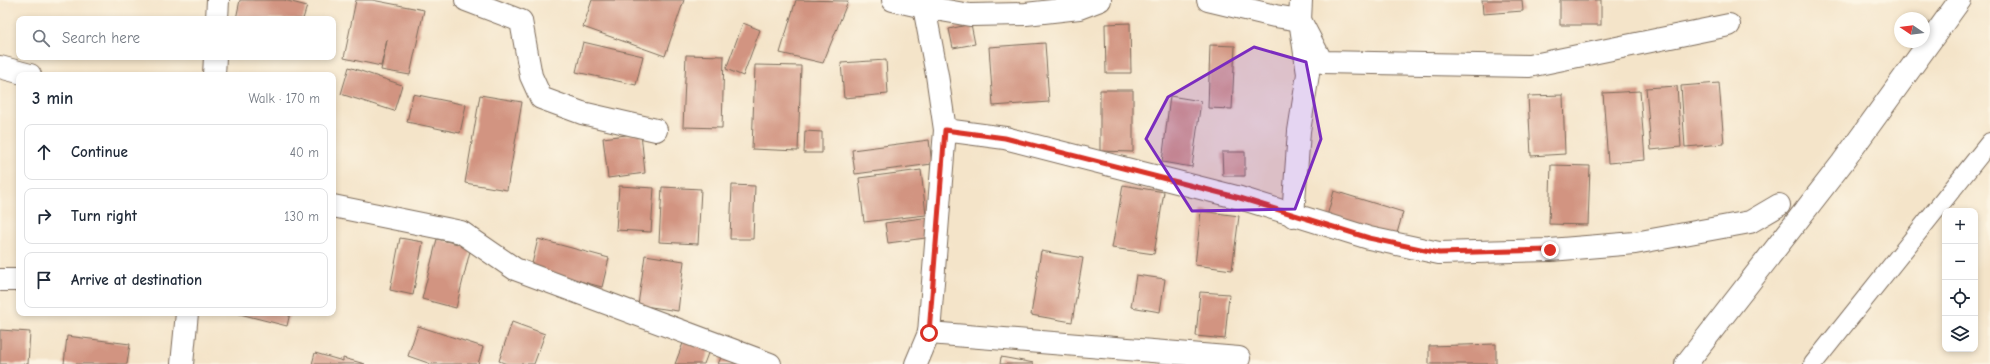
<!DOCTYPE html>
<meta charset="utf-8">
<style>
:root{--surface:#fff;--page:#f6f6f7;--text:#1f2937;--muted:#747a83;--line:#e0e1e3}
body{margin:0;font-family:"Comic Neue",sans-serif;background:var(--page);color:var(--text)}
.controls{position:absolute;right:12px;bottom:12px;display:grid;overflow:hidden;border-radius:8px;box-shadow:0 2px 6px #0003}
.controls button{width:36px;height:36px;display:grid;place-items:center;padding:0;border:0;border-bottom:1px solid var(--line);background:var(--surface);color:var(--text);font:20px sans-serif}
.compass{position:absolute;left:1894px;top:12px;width:36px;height:36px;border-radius:50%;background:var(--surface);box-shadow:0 2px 6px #0003;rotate:283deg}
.stop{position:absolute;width:12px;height:12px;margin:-9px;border:3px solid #d93025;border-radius:50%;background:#fff}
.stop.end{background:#d93025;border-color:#fff;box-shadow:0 1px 4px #0008}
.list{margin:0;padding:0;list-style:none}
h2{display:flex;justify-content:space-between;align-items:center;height:52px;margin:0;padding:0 16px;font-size:17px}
h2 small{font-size:13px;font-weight:400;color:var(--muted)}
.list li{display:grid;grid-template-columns:26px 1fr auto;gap:12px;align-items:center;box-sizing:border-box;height:56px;margin:0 8px 8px;padding:0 8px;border:1px solid var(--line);border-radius:8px}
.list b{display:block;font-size:15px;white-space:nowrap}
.list em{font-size:13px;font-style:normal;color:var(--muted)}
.icon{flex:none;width:22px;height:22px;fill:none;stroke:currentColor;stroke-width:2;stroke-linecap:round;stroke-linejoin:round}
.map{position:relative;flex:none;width:1990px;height:364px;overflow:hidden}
.search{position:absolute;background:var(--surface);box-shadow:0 2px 6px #0003;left:16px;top:16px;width:320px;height:44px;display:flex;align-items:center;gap:10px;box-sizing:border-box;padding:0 14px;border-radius:8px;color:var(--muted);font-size:15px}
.panel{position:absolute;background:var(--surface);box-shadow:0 2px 6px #0003;left:16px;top:72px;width:320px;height:244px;border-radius:8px}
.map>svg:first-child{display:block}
.building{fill:#d29481}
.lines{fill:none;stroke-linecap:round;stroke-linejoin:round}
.lane-casing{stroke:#7c6b5a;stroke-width:20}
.street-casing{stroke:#7c6b5a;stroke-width:24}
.lane{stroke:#fff;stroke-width:18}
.street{stroke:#fff;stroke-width:22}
.route{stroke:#d93025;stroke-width:5}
.marked{fill:#7b2cbf;fill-opacity:0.2;stroke:#7b2cbf;stroke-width:3;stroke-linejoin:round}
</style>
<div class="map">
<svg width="1990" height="364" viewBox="0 0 1990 364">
<rect width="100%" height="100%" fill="#fcf5e5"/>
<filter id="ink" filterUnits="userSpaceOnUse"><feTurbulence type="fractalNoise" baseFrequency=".025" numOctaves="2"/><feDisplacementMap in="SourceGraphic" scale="8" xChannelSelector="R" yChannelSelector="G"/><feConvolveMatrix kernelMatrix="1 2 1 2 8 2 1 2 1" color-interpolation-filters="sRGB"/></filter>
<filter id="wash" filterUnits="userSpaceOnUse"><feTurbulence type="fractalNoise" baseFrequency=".012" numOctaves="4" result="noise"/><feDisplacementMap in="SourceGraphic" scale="16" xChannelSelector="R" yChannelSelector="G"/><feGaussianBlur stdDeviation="0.9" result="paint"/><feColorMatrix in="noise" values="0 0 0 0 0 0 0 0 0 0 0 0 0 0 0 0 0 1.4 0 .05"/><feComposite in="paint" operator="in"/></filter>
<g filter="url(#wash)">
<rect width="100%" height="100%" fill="#f4e4c9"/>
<g id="blocks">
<g class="building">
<polygon points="240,0 284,0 307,6 303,19 236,19"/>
<polygon points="356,0 372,0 424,10 410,75 381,70 387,40 381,66 344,58"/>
<polygon points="592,0 684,0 665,56 583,27"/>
<polygon points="796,0 848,1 823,63 780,53"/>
<polygon points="1482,0 1522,0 1523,11 1483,14"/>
<rect x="1560" y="0" width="41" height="25"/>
<polygon points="743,23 760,30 743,76 726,69"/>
<polygon points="1130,23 1131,73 1106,73 1105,24"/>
<polygon points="971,24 975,44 953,48 949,29"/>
<polygon points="583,42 643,56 636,85 576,72"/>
<polygon points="1045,43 1049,102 993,106 989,47"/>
<polygon points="1210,45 1235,46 1232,109 1208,108"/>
<polygon points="686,55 724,56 722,128 683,127"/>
<polygon points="886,60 888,94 844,98 841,63"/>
<polygon points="755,65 801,66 798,151 752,149"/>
<polygon points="349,67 402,85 394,111 341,94"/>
<polygon points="1719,83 1724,144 1685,147 1681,86"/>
<polygon points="1677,86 1681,147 1651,150 1646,88"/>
<polygon points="1100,90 1133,90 1133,152 1100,151"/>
<polygon points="1640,91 1645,160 1608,163 1603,93"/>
<polygon points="413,94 466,105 460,133 407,122"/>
<polygon points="480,95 522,102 507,190 465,183"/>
<polygon points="1563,95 1565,154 1531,156 1528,96"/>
<polygon points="1170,96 1201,101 1192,167 1162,162"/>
<polygon points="805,131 822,132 822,153 804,153"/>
<polygon points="641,133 645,173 608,178 603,138"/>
<polygon points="929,140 932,164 855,174 852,150"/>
<polygon points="1222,152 1245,152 1245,176 1223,176"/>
<polygon points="1551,165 1590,166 1588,225 1549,224"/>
<polygon points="921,170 926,215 864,222 859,178"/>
<polygon points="732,185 755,186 753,239 730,239"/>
<polygon points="1123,185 1164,192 1154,254 1112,248"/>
<polygon points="619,186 654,188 651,232 616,230"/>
<polygon points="662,187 701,189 698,244 659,242"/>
<polygon points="1334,191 1403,212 1396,237 1327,216"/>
<polygon points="1201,211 1239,216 1232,270 1195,265"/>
<polygon points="930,217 933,237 888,243 885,223"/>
<polygon points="400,238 423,242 413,295 390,290"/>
<polygon points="437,239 471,247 456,308 422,299"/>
<polygon points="538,239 609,258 602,287 531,268"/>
<polygon points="1041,251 1083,258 1072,322 1031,315"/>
<polygon points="645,255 684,261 678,311 638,305"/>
<polygon points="1136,275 1165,279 1160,312 1131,307"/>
<polygon points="1200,292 1229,294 1225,339 1196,336"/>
<polygon points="236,313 290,313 287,326"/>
<polygon points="512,322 545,334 534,364 507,364 499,361"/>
<polygon points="418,326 483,347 478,364 431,364 408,356"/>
<polygon points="0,330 30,332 28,364 0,364"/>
<polygon points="67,336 130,344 127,364 64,364"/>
<polygon points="685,338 710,348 704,364 675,364"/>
<polygon points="1496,344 1496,364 1429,364 1429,346"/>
<polygon points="724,351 752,364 718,364"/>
<polygon points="315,353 343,361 343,358 365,364 312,364"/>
<polygon points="1001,357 1034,363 1033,364 1000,364"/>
</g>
</g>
</g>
<g filter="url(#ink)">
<use href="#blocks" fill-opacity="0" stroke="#7c6b5a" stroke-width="1"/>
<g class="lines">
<g class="lane-casing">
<polyline id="lane" points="1813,364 1990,142"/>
</g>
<g class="street-casing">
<g id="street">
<polyline points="466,0 521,21 531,76 541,98 582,113 656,130"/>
<polyline points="893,0 924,7 924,0"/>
<polyline points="1208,0 1275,16 1300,20 1301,0"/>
<polyline points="217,19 218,0"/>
<polyline points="0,67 30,75"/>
<polyline points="214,75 215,57"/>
<polyline points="945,130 937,75 924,7 970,15 1026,14 1079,8 1100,0"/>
<polyline points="333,206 461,232 515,269 770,364"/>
<polyline points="1293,216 1299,131 1308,74 1300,20 1322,62 1529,66 1729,25"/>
<polyline points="0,280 19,280"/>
<polyline points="929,333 1239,358"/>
<polyline points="182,364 187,313"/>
<polyline points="916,364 929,333 945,130 1005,138 1240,198 1369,238 1439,253 1550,250 1635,243 1750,222 1779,205"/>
<polyline points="1686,364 1842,163 1960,0"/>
</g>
</g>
<use href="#lane" class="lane"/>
<use href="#street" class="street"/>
</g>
</g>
<g class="lines" filter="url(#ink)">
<polyline class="route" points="929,333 945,130 1005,138 1240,198 1369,238 1439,253 1550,250"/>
</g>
<path class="marked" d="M 1254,47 L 1306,62 L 1321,139 L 1295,209 L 1192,211 L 1146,139 L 1168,97 Z"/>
</svg>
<div class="controls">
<button>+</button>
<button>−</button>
<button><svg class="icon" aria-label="locate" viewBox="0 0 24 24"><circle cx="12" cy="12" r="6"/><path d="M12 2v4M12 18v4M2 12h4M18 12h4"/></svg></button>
<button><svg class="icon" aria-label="layers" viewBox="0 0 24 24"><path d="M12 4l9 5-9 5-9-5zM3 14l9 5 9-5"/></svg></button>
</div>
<svg class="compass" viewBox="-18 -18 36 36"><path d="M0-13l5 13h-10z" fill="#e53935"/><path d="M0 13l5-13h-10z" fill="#747a83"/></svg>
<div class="stop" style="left:929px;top:333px"></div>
<div class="stop end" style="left:1550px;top:250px"></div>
<div class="search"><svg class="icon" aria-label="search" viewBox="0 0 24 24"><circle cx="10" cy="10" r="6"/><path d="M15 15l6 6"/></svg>Search here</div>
<section class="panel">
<h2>3 min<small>Walk · 170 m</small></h2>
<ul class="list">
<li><svg class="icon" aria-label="ahead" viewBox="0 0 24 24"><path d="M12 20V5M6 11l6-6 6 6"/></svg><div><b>Continue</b></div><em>40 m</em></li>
<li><svg class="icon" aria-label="right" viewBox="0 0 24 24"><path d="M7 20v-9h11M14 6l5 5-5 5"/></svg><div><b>Turn right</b></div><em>130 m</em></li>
<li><svg class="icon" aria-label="arrive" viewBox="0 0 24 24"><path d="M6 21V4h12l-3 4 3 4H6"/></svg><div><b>Arrive at destination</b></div></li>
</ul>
</section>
</div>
